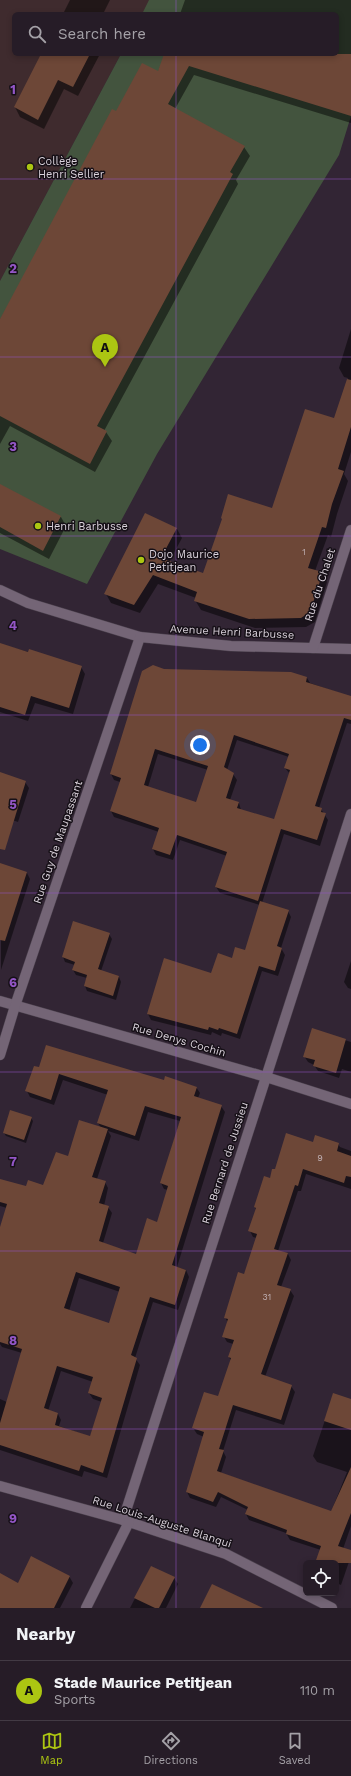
<!DOCTYPE html>
<meta charset="utf-8">
<style>
:root{--surface:#261c27;--page:#322933;--text:#f1f3f6;--muted:#a4a1a7;--line:#423a44;--accent:#acc612}
body{margin:0;font-family:"Work Sans",sans-serif;background:var(--page);color:var(--text)}
.controls{position:absolute;right:12px;bottom:12px;display:grid;overflow:hidden;border-radius:6px;box-shadow:0 2px 6px #0003}
.controls button{width:36px;height:36px;display:grid;place-items:center;padding:0;border:0;border-bottom:1px solid var(--line);background:var(--surface);color:var(--text);font:20px sans-serif}
.you{position:absolute;left:200px;top:745px;width:14px;height:14px;margin:-10px;border:3px solid #fff;border-radius:50%;background:#1a73e8;box-shadow:0 0 0 6px #1a73e833}
.badge{display:grid;place-items:center;width:26px;height:26px;border-radius:50%;background:var(--accent);color:#111;font-size:13px;font-weight:700}
.pin{position:absolute;translate:-50% -33px;filter:drop-shadow(0 1px 2px #0008)}
.pin::after{content:'';position:absolute;top:21px;width:14px;height:12px;background:inherit;clip-path:polygon(0 0,100% 0,50% 100%)}
.list{margin:0;padding:0;list-style:none}
h2{display:flex;justify-content:space-between;align-items:center;height:52px;margin:0;padding:0 16px;font-size:17px}
h2 small{font-size:13px;font-weight:400;color:var(--muted)}
.list li{display:grid;grid-template-columns:26px 1fr auto;gap:12px;align-items:center;box-sizing:border-box;height:60px;padding:0 16px;border-top:1px solid var(--line)}
.list b{display:block;font-size:15px;white-space:nowrap}
.list p{margin:0;font-size:13px;white-space:nowrap;color:var(--muted)}
.list em{font-size:13px;font-style:normal;color:var(--muted)}
.icon{flex:none;width:22px;height:22px;fill:none;stroke:currentColor;stroke-width:2;stroke-linecap:round;stroke-linejoin:round}
.map{position:relative;flex:none;width:351px;height:1608px;overflow:hidden}
.search{position:absolute;background:var(--surface);box-shadow:0 2px 6px #0003;left:12px;right:12px;top:12px;height:44px;display:flex;align-items:center;gap:10px;box-sizing:border-box;padding:0 14px;border-radius:6px;color:var(--muted);font-size:15px}
.sheet{height:112px;background:var(--surface)}
nav{display:flex;justify-content:space-around;align-items:center;box-sizing:border-box;height:56px;border-top:1px solid var(--line);background:var(--surface);font-size:11px;color:var(--muted)}
nav a{display:grid;justify-items:center;gap:2px}
nav .on{color:var(--accent)}
.map>svg:first-child{display:block}
.education{fill:#3f2b2e}
.green{fill:#43543e}
.shadow{fill:#0007;fill-rule:evenodd}
.building{fill:#6d4737;fill-rule:evenodd}
.lines{fill:none;stroke-linecap:round;stroke-linejoin:round}
.minor-casing{stroke:#4b414d;stroke-width:11}
.minor{stroke:#746576;stroke-width:10}
.grid{fill:none;stroke:#9356c6;stroke-width:1;stroke-opacity:0.55}
.poi-dot{fill:#acc612;stroke:#161017;stroke-width:1.5}
.labels{text-anchor:middle;dominant-baseline:central;stroke-width:3;stroke-linejoin:round;paint-order:stroke}
.number-label{font-size:9px;fill:#bfafb2}
.poi-label{font-size:11px;fill:#dad2db;stroke:#161017;text-anchor:start}
.street-label{font-size:11px;fill:#dad2db;stroke:#161017}
.grid-label{font-size:13px;text-anchor:middle;font-weight:bold;fill:#9356c6;stroke:#161017;stroke-width:3;stroke-linejoin:round;paint-order:stroke}
</style>
<div class="map">
<svg width="351" height="1608" viewBox="0 0 351 1608">
<rect width="100%" height="100%" fill="#322534"/>
<polygon class="education" points="0,0 150,0 143,14 14,14 14,54 121,54 0,281"/>
<polygon class="green" points="149,0 351,0 351,116 339,155 157,454 87,584 0,549 0,281 121,54 337,54 337,14 142,14"/>
<g class="shadow">
<polygon points="70,0 110,0 103,14 63,14"/>
<polygon points="185,0 351,0 351,123 194,75 175,109 244,147 250,156 236,180 238,184 104,431 106,432 112,441 95,472 10,426 0,444 0,320 116,112 158,72 165,54 337,54 337,14 180,14"/>
<polygon points="42,54 100,54 78,96 64,89 44,129 20,117 15,107"/>
<polygon points="351,329 351,452 344,474 348,481 337,514 331,537 328,535 315,571 322,573 327,582 315,622 306,627 255,628 201,610 195,600 196,598 158,584 140,613 111,603 106,594 146,514 177,529 182,538 169,562 204,574 273,509 335,420 348,378 344,377 339,368"/>
<polygon points="0,485 61,517 66,526 49,559 0,533"/>
<polygon points="0,644 81,667 85,674 73,714 35,703 28,721 0,712"/>
<path d="M 164,670 L 307,678 L 310,683 L 351,697 L 351,724 L 347,723 L 319,808 L 321,809 L 328,820 L 320,846 L 284,834 L 262,903 L 288,911 L 291,917 L 281,948 L 285,955 L 278,976 L 262,971 L 240,1039 L 222,1033 L 221,1036 L 212,1032 L 211,1035 L 151,1020 L 148,1014 L 246,951 L 260,905 L 220,893 L 216,887 L 227,856 L 180,840 L 173,860 L 156,855 L 153,849 L 159,832 L 114,817 L 111,811 L 120,782 L 114,780 L 111,774 ZM 237,740 L 289,757 L 285,768 L 290,774 L 274,820 L 241,810 L 239,803 L 230,800 L 237,780 L 233,774 L 227,770 ZM 158,754 L 208,770 L 197,803 L 148,787 Z"/>
<polygon points="0,773 25,782 29,788 18,822 0,816"/>
<polygon points="1,865 27,873 30,879 1,970"/>
<polygon points="109,934 112,939 101,971 119,977 121,982 116,1000 87,991 85,986 87,978 76,975 73,970 75,965 65,962 63,957"/>
<polygon points="351,961 351,989 348,988 344,982"/>
<polygon points="313,1030 351,1042 351,1072 342,1069 339,1078 318,1071 314,1065 308,1062 304,1056"/>
<path d="M 35,1067 L 164,1081 L 196,1087 L 200,1093 L 198,1098 L 221,1106 L 225,1112 L 177,1267 L 186,1270 L 189,1277 L 182,1299 L 178,1310 L 153,1302 L 135,1358 L 140,1365 L 107,1478 L 84,1471 L 82,1477 L 0,1450 L 0,1399 L 7,1402 L 22,1353 L 2,1347 L 0,1344 L 0,1231 L 7,1208 L 0,1206 L 0,1190 L 43,1187 L 69,1157 L 101,1128 L 98,1123 L 108,1095 L 63,1080 L 54,1105 L 30,1097 L 27,1091 ZM 148,1112 L 180,1121 L 161,1183 L 164,1189 L 168,1190 L 158,1223 L 136,1255 L 103,1243 L 112,1213 L 108,1207 L 104,1206 L 108,1188 L 105,1182 L 97,1179 L 111,1136 L 108,1131 L 139,1141 ZM 79,1278 L 120,1292 L 110,1324 L 69,1311 ZM 61,1371 L 93,1382 L 89,1393 L 93,1399 L 102,1402 L 90,1437 L 59,1426 L 61,1420 L 58,1414 L 48,1411 Z"/>
<polygon points="31,1118 33,1121 26,1143 6,1136 4,1133"/>
<polygon points="314,1143 338,1144 340,1147 351,1151 351,1189 306,1174 301,1191 298,1191 278,1251 288,1254 291,1260 281,1287 290,1290 294,1296 265,1377 291,1386 295,1392 284,1425 236,1410 223,1451 226,1457 221,1473 331,1512 347,1472 317,1462 313,1456 329,1408 351,1415 351,1526 343,1549 351,1556 341,1585 336,1583 336,1563 316,1563 321,1550 290,1540 286,1533 249,1520 246,1514 248,1510 221,1497 216,1507 190,1498 187,1492 204,1437 197,1434 193,1428 219,1398 231,1361 229,1357 233,1344 227,1342 224,1337 228,1323 225,1317 244,1275 257,1238 253,1237 250,1231 256,1210 255,1207 275,1169"/>
<polygon points="151,1567 174,1578 178,1584 166,1608 130,1608"/>
<polygon points="0,1574 19,1584 69,1576 73,1583 60,1608 0,1608"/>
</g>
<g class="building">
<polygon points="41,54 90,54 73,87 58,80 38,120 14,107"/>
<polygon points="164,54 351,54 351,116 189,66 168,104 245,146 230,172 233,174 97,426 107,431 90,464 0,416 0,319 112,109 116,111 142,63 158,71"/>
<polygon points="347,379 351,380 351,427 338,469 344,471 332,504 326,528 322,527 308,568 323,572 310,612 301,618 249,619 194,601 197,592 153,575 134,605 104,594 145,513 177,528 161,558 203,573 222,519 221,518 228,494 272,508 305,409 334,418"/>
<polygon points="0,484 61,516 43,551 0,527"/>
<polygon points="0,643 28,652 29,649 82,666 69,708 31,696 25,715 0,707"/>
<path d="M 153,665 L 164,669 L 291,672 L 307,677 L 306,682 L 351,696 L 351,720 L 344,718 L 315,806 L 322,808 L 321,812 L 326,813 L 317,840 L 281,829 L 258,901 L 215,887 L 227,852 L 177,835 L 170,855 L 152,849 L 159,828 L 110,811 L 121,778 L 110,774 L 142,671 ZM 234,735 L 289,754 L 284,768 L 290,770 L 274,819 L 237,808 L 239,802 L 226,798 L 234,773 L 224,767 ZM 155,749 L 208,766 L 196,802 L 144,785 Z"/>
<polygon points="0,772 26,781 5,850 0,849"/>
<polygon points="0,863 27,872 5,941 0,940"/>
<polygon points="260,901 289,910 277,946 282,948 275,971 259,966 237,1034 219,1028 218,1030 209,1027 208,1030 147,1014 164,958 211,973 218,953 232,958 235,947 245,950"/>
<polygon points="73,921 110,933 98,969 119,976 113,996 84,986 87,975 72,970 75,962 62,957"/>
<polygon points="312,1028 346,1039 336,1073 313,1066 315,1060 303,1057"/>
<path d="M 46,1045 L 164,1080 L 165,1076 L 197,1087 L 194,1096 L 222,1105 L 172,1265 L 186,1270 L 179,1292 L 175,1305 L 150,1297 L 131,1355 L 137,1358 L 103,1473 L 81,1465 L 79,1471 L 0,1445 L 0,1423 L 22,1349 L 0,1342 L 0,1227 L 7,1204 L 0,1202 L 0,1179 L 26,1186 L 28,1180 L 43,1185 L 56,1152 L 68,1156 L 79,1120 L 108,1129 L 92,1177 L 106,1181 L 99,1203 L 109,1206 L 99,1241 L 136,1254 L 147,1218 L 157,1222 L 168,1186 L 160,1183 L 181,1117 L 145,1106 L 135,1136 L 97,1123 L 108,1090 L 59,1074 L 51,1100 L 25,1091 L 34,1066 L 39,1067 ZM 76,1272 L 120,1287 L 109,1323 L 64,1308 ZM 57,1366 L 93,1377 L 88,1393 L 102,1398 L 90,1436 L 55,1425 L 58,1413 L 44,1408 Z"/>
<polygon points="10,1110 32,1117 24,1140 3,1133"/>
<polygon points="286,1133 313,1142 315,1135 339,1143 337,1151 351,1156 351,1177 346,1176 344,1183 303,1169 298,1186 295,1185 274,1249 288,1253 277,1285 291,1289 261,1374 292,1385 281,1420 233,1405 219,1449 224,1450 217,1471 331,1511 351,1467 351,1513 338,1546 351,1550 351,1563 315,1563 321,1546 286,1534 287,1530 245,1514 248,1507 218,1492 213,1502 186,1492 204,1432 192,1428 204,1392 218,1396 231,1358 228,1357 234,1340 222,1337 228,1319 224,1318 238,1272 244,1274 257,1234 248,1231 256,1208 254,1207 264,1176 270,1178 272,1169 275,1169"/>
<polygon points="333,1393 351,1399 351,1430 324,1421"/>
<polygon points="31,1556 70,1576 54,1608 0,1608 0,1573 18,1583"/>
<polygon points="151,1566 175,1577 159,1608 155,1608 134,1598"/>
<polygon points="212,1584 263,1608 200,1608"/>
</g>
<g class="lines">
<g class="minor-casing">
<g id="minor">
<polyline points="0,590 28,603 140,637 231,646 351,649"/>
<polyline points="313,648 351,530"/>
<polyline points="0,1001 266,1077 351,1104"/>
<polyline points="0,1055 15,1006 140,637"/>
<polyline points="0,1486 123,1520 226,1554 332,1608"/>
<polyline points="123,1520 351,814"/>
<polyline points="86,1608 129,1522"/>
</g>
</g>
<use href="#minor" class="minor"/>
</g>
<path class="grid" d="M 176,0 L 176,14M 176,54 L 176,1608M 0,179 L 351,179M 0,357 L 351,357M 0,536 L 351,536M 0,715 L 351,715M 0,893 L 351,893M 0,1072 L 351,1072M 0,1251 L 351,1251M 0,1429 L 351,1429"/>
<g class="poi-dot">
<circle cx="30" cy="167" r="4"/>
<circle cx="38" cy="526" r="4"/>
<circle cx="141" cy="560" r="4"/>
</g>
<g class="labels">
<g class="number-label">
<text x="304" y="552">1</text>
<text x="320" y="1158">9</text>
<text x="267" y="1297">31</text>
</g>
<g class="poi-label">
<text x="38" y="161">Collège<tspan x="38" dy="13">Henri Sellier</tspan></text>
<text x="46" y="526">Henri Barbusse</text>
<text x="149" y="554">Dojo Maurice<tspan x="149" dy="13">Petitjean</tspan></text>
</g>
<g class="street-label">
<text transform="translate(320 585) rotate(-72)">Rue du Chalet</text>
<text transform="translate(232 632) rotate(3)">Avenue Henri Barbusse</text>
<text transform="translate(58 842) rotate(-71)">Rue Guy de Maupassant</text>
<text transform="translate(179 1040) rotate(16)">Rue Denys Cochin</text>
<text transform="translate(225 1163) rotate(-72)">Rue Bernard de Jussieu</text>
<text transform="translate(162 1522) rotate(18)">Rue Louis-Auguste Blanqui</text>
</g>
</g>
<g class="grid-label">
<text x="13" y="94">1</text>
<text x="13" y="273">2</text>
<text x="13" y="451">3</text>
<text x="13" y="630">4</text>
<text x="13" y="809">5</text>
<text x="13" y="987">6</text>
<text x="13" y="1166">7</text>
<text x="13" y="1345">8</text>
<text x="13" y="1523">9</text>
</g>
</svg>
<div class="controls">
<button><svg class="icon" aria-label="locate" viewBox="0 0 24 24"><circle cx="12" cy="12" r="6"/><path d="M12 2v4M12 18v4M2 12h4M18 12h4"/></svg></button>
</div>
<div class="you"></div>
<div class="pin badge" style="left:105px;top:367px">A</div>
<div class="search"><svg class="icon" aria-label="search" viewBox="0 0 24 24"><circle cx="10" cy="10" r="6"/><path d="M15 15l6 6"/></svg>Search here</div>
</div>
<section class="sheet">
<h2>Nearby<small></small></h2>
<ul class="list">
<li><span class="badge">A</span><div><b>Stade Maurice Petitjean</b><p>Sports</p></div><em>110 m</em></li>
</ul>
</section>
<nav>
<a class="on"><svg class="icon" aria-label="map" viewBox="0 0 24 24"><path d="M3 6l6-2 6 2 6-2v14l-6 2-6-2-6 2zM9 4v14M15 6v14"/></svg>Map</a>
<a><svg class="icon" aria-label="directions" viewBox="0 0 24 24"><path d="M12 3l9 9-9 9-9-9zM9 14v-3h6M13 9l2 2-2 2"/></svg>Directions</a>
<a><svg class="icon" aria-label="saved" viewBox="0 0 24 24"><path d="M7 4h10v16l-5-4-5 4z"/></svg>Saved</a>
</nav>
